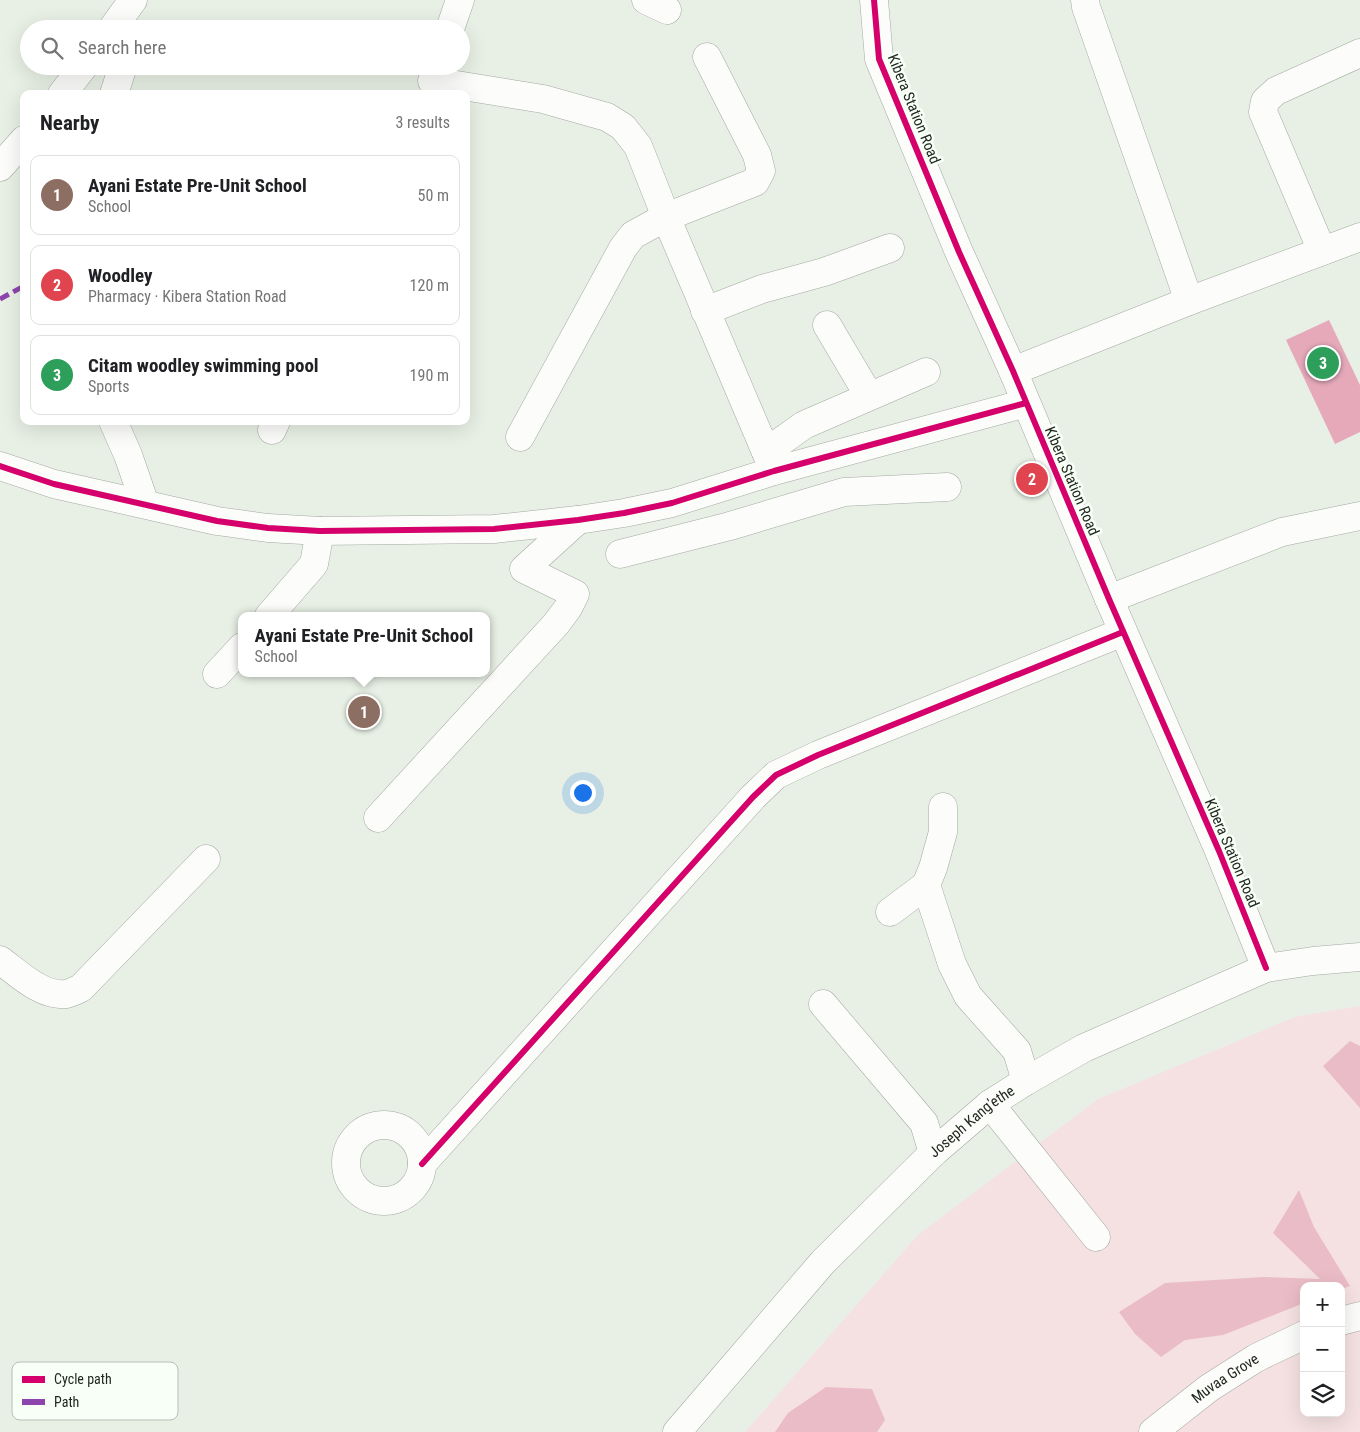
<!DOCTYPE html>
<meta charset="utf-8">
<style>
:root{--surface:#fff;--page:#f2f2f2;--text:#202124;--muted:#757577;--line:#e0e0e0;--accent:#2563eb}
body{margin:0;font-family:"Roboto Condensed",sans-serif;background:var(--page);color:var(--text)}
.controls{position:absolute;right:15px;bottom:15px;display:grid;overflow:hidden;border-radius:10px;box-shadow:0 5px 20px #0002}
.controls button{width:45px;height:45px;display:grid;place-items:center;padding:0;border:0;border-bottom:1px solid var(--line);background:var(--surface);color:var(--text);font:25px sans-serif}
.you{position:absolute;left:582px;top:792px;width:18px;height:18px;margin:-12px;border:4px solid #fff;border-radius:50%;background:#1a73e8;box-shadow:0 0 0 8px #1a73e833}
.badge{display:grid;place-items:center;width:32px;height:32px;border-radius:50%;background:var(--accent);color:#fff;font-size:16px;font-weight:700}
.pin{position:absolute;translate:-50% -50%;border:2px solid #fff;box-shadow:0 1px 5px #0006}
.popup{position:absolute;left:238px;top:612px;width:252px;height:65px;box-sizing:border-box;display:grid;place-content:center;border-radius:10px;background:var(--surface);filter:drop-shadow(0 1px 4px #0005);font-size:16px;white-space:nowrap;color:var(--muted)}
.popup b{font-size:19px;color:var(--text)}
.popup::after{content:'';position:absolute;left:50%;top:100%;margin-left:-10px;border:10px solid transparent;border-top-color:var(--surface)}
.list{margin:0;padding:0;list-style:none}
h2{display:flex;justify-content:space-between;align-items:center;height:65px;margin:0;padding:0 20px;font-size:21px}
h2 small{font-size:16px;font-weight:400;color:var(--muted)}
.list li{display:grid;grid-template-columns:32px 1fr auto;gap:15px;align-items:center;box-sizing:border-box;height:80px;margin:0 10px 10px;padding:0 10px;border:1px solid var(--line);border-radius:10px}
.list b{display:block;font-size:19px;white-space:nowrap}
.list p{margin:0;font-size:16px;white-space:nowrap;color:var(--muted)}
.list em{font-size:16px;font-style:normal;color:var(--muted)}
.icon{flex:none;width:28px;height:28px;fill:none;stroke:currentColor;stroke-width:2;stroke-linecap:round;stroke-linejoin:round}
.map{position:relative;flex:none;width:1360px;height:1432px;overflow:hidden}
.search{position:absolute;background:var(--surface);box-shadow:0 5px 20px #0002;left:20px;top:20px;width:450px;height:55px;display:flex;align-items:center;gap:12px;box-sizing:border-box;padding:0 18px;border-radius:28px;color:var(--muted);font-size:19px}
.panel{position:absolute;background:var(--surface);box-shadow:0 5px 20px #0002;left:20px;top:90px;width:450px;height:335px;border-radius:10px}
.map>svg:first-child{display:block}
.green{fill:#f5e1e2;fill-rule:evenodd}
.forest{fill:#eabcc7}
.water{fill:#e5a9ba}
.lines{fill:none;stroke-linecap:round;stroke-linejoin:round}
.minor-casing{stroke:#a3a9a1;stroke-width:29}
.minor{stroke:#fcfdfb;stroke-width:28}
.quiet{stroke:#8e44ad;stroke-width:5;stroke-dasharray:10 5;stroke-linecap:butt}
.cycleway-casing{stroke:#f8fff7;stroke-width:9}
.cycleway{stroke:#d6006c;stroke-width:6}
.labels{text-anchor:middle;dominant-baseline:central;stroke-width:5;stroke-linejoin:round;paint-order:stroke}
.street-label{font-size:15px;fill:#222820;stroke:#f8fff7}
.key{fill:#f8fff7;stroke:#b8beb6;stroke-width:1}
.key-label{font-size:14px;fill:#222820}
</style>
<div class="map">
<svg width="1360" height="1432" viewBox="0 0 1360 1432">
<rect width="100%" height="100%" fill="#e8f0e5"/>
<path class="green" d="M 1360,1006 L 1360,1432 L 745,1432 L 917,1236 L 1098,1099 L 1298,1016 ZM 1304,1286 L 1341,1286 L 1341,1413 L 1304,1413 Z"/>
<g class="forest">
<polygon points="1350,1041 1360,1046 1360,1108 1323,1066"/>
<polygon points="1299,1190 1314,1227 1350,1286 1341,1289 1341,1286 1304,1286 1304,1303 1223,1335 1185,1340 1161,1357 1135,1334 1119,1312 1165,1283 1264,1277 1320,1279 1273,1233"/>
<polygon points="826,1387 872,1389 885,1420 877,1432 775,1432 788,1413"/>
</g>
<polygon class="water" points="1329,320 1360,385 1360,432 1335,444 1286,340"/>
<g class="lines">
<g class="minor-casing">
<g id="minor">
<polyline points="646,0 667,10"/>
<polyline points="874,0 879,59 959,252 1013,371 1109,599 1219,851 1266,968"/>
<polyline points="1085,0 1086,7 1189,301"/>
<polyline points="112,29 133,0"/>
<polyline points="450,29 460,0"/>
<polyline points="432,81 543,99 607,117 623,127 638,146 666,217 774,471"/>
<polyline points="62,94 84,66"/>
<polyline points="114,94 123,66"/>
<polyline points="0,167 24,140"/>
<polyline points="1322,251 1263,112 1265,101 1276,91 1360,53"/>
<polyline points="705,311 762,289 824,272 890,248"/>
<polyline points="827,325 869,396"/>
<polyline points="1013,371 1189,301 1360,237"/>
<polyline points="113,421 128,455 145,504"/>
<polyline points="272,430 276,421"/>
<polyline points="520,437 623,248 633,235 666,217 755,182 761,171 757,155 707,57"/>
<polyline points="766,452 804,425 926,372"/>
<polyline points="0,466 54,484 217,521 268,528 320,531 494,529 578,520 624,513 672,503 774,471 1026,403"/>
<polyline points="620,554 730,526 844,492 947,487"/>
<polyline points="1109,599 1282,532 1360,516"/>
<polyline points="269,616 314,564 320,531"/>
<polyline points="217,674 242,647"/>
<polyline points="943,807 943,832 933,868 926,885 952,964 968,996 1017,1051 1026,1081"/>
<polyline points="378,818 556,624 568,608 575,594 524,569 578,520"/>
<polyline points="890,912 926,885"/>
<path d="M 0,960 C 18,973 42,997 66,994 C 71,993 77,990 81,988 L 206,859"/>
<polyline points="823,1004 924,1123 933,1153"/>
<polyline points="990,1104 1096,1237"/>
<circle cx="384" cy="1163" r="38"/>
<polyline points="422,1164 753,797 776,775 818,755 1123,632"/>
<polyline points="1341,1321 1360,1316"/>
<path id="s1" d="M 677,1432 L 823,1262 L 933,1153 L 990,1104 L 1026,1081 L 1084,1048 L 1266,968 L 1313,961 L 1360,957"/>
<path id="s2" d="M 1153,1432 L 1209,1388 L 1256,1358 L 1304,1335"/>
</g>
</g>
<use href="#minor" class="minor"/>
<polyline class="quiet" points="0,299 24,286"/>
<g class="cycleway-casing">
<g id="cycleway">
<polyline points="874,0 879,59 959,252 1013,371 1109,599 1219,851 1266,968"/>
<polyline points="0,466 54,484 217,521 268,528 320,531 494,529 578,520 624,513 672,503 774,471 1026,403"/>
<polyline points="422,1164 753,797 776,775 818,755 1123,632"/>
</g>
</g>
<use href="#cycleway" class="cycleway"/>
</g>
<g class="labels">
<g class="street-label">
<text transform="translate(914 109) rotate(68)">Kibera Station Road</text>
<text transform="translate(1072 481) rotate(67)">Kibera Station Road</text>
<text transform="translate(1232 853) rotate(67)">Kibera Station Road</text>
<text stroke="none"><textPath href="#s1" startOffset="429">Joseph Kang'ethe</textPath></text>
<text stroke="none"><textPath href="#s2" startOffset="90">Muvaa Grove</textPath></text>
</g>
</g>
<rect x="12" y="1362" width="166" height="58" rx="8" class="key"/>
<rect x="22" y="1376" width="23" height="7" fill="#d6006c"/>
<rect x="22" y="1399" width="23" height="6" fill="#8e44ad"/>
<g class="key-label">
<text x="54" y="1384">Cycle path</text>
<text x="54" y="1407">Path</text>
</g>
</svg>
<div class="controls">
<button>+</button>
<button>−</button>
<button><svg class="icon" aria-label="layers" viewBox="0 0 24 24"><path d="M12 4l9 5-9 5-9-5zM3 14l9 5 9-5"/></svg></button>
</div>
<div class="you"></div>
<div class="pin badge" style="left:364px;top:712px;background:#8d6e63">1</div>
<div class="popup"><b>Ayani Estate Pre-Unit School</b>School</div>
<div class="pin badge" style="left:1032px;top:479px;background:#e0444e">2</div>
<div class="pin badge" style="left:1323px;top:363px;background:#2e9e5b">3</div>
<div class="search"><svg class="icon" aria-label="search" viewBox="0 0 24 24"><circle cx="10" cy="10" r="6"/><path d="M15 15l6 6"/></svg>Search here</div>
<section class="panel">
<h2>Nearby<small>3 results</small></h2>
<ul class="list">
<li><span class="badge" style="background:#8d6e63">1</span><div><b>Ayani Estate Pre-Unit School</b><p>School</p></div><em>50 m</em></li>
<li><span class="badge" style="background:#e0444e">2</span><div><b>Woodley</b><p>Pharmacy · Kibera Station Road</p></div><em>120 m</em></li>
<li><span class="badge" style="background:#2e9e5b">3</span><div><b>Citam woodley swimming pool</b><p>Sports</p></div><em>190 m</em></li>
</ul>
</section>
</div>
